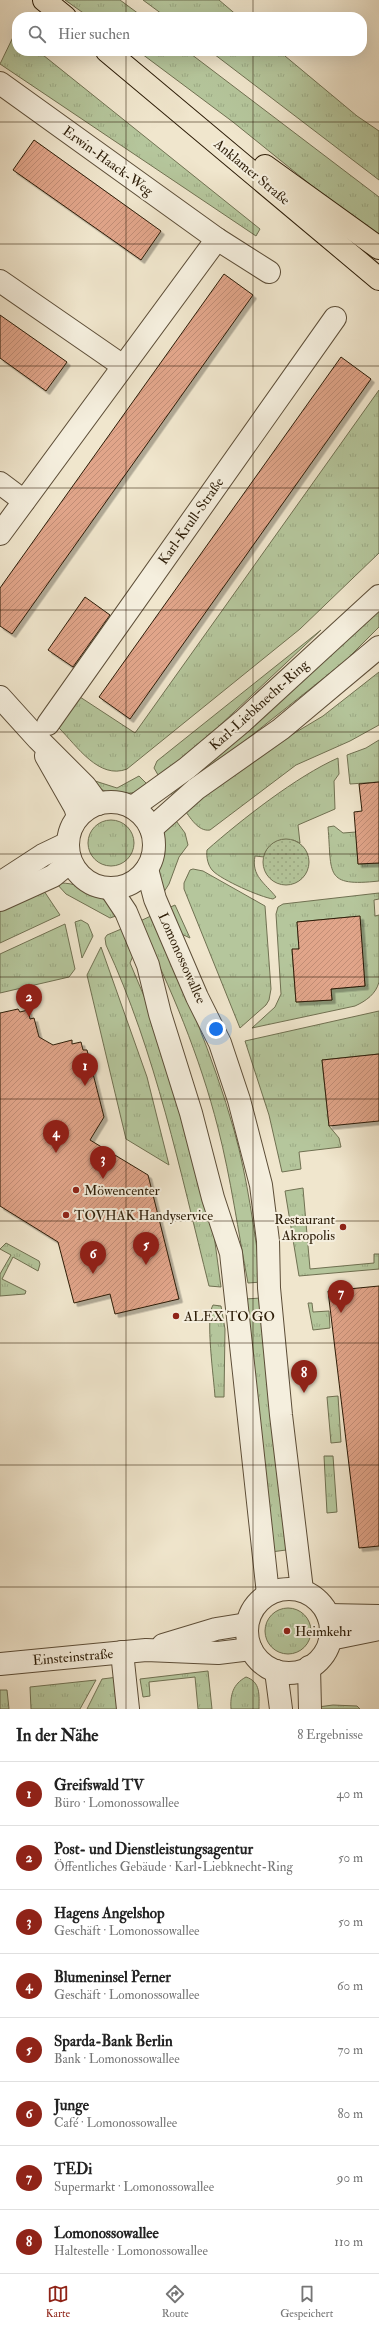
<!DOCTYPE html>
<html lang="de">
<meta charset="utf-8">
<style>
:root{--surface:#fff;--page:#f2f2f2;--text:#222;--muted:#767676;--line:#e0e0e0;--accent:#8f2418}
body{margin:0;font-family:"IM FELL Double Pica",serif;background:var(--page);color:var(--text)}
.you{position:absolute;left:216px;top:1029px;width:14px;height:14px;margin:-10px;border:3px solid #fff;border-radius:50%;background:#1a73e8;box-shadow:0 0 0 6px #1a73e833}
.badge{display:grid;place-items:center;width:26px;height:26px;border-radius:50%;background:var(--accent);color:#fff;font-size:13px;font-weight:700}
.pin{position:absolute;translate:-50% -33px;filter:drop-shadow(0 1px 2px #0008)}
.pin::after{content:'';position:absolute;top:21px;width:14px;height:12px;background:inherit;clip-path:polygon(0 0,100% 0,50% 100%)}
.list{margin:0;padding:0;list-style:none}
h2{display:flex;justify-content:space-between;align-items:center;height:52px;margin:0;padding:0 16px;font-size:17px}
h2 small{font-size:13px;font-weight:400;color:var(--muted)}
.list li{display:grid;grid-template-columns:26px 1fr auto;gap:12px;align-items:center;box-sizing:border-box;height:64px;padding:0 16px;border-top:1px solid var(--line)}
.list b{display:block;font-size:15px;white-space:nowrap}
.list p{margin:0;font-size:13px;white-space:nowrap;color:var(--muted)}
.list em{font-size:13px;font-style:normal;color:var(--muted)}
.icon{flex:none;width:22px;height:22px;fill:none;stroke:currentColor;stroke-width:2;stroke-linecap:round;stroke-linejoin:round}
.map{position:relative;flex:none;width:379px;height:1709px;overflow:hidden}
.search{position:absolute;background:var(--surface);box-shadow:0 4px 16px #0002;left:12px;right:12px;top:12px;height:44px;display:flex;align-items:center;gap:10px;box-sizing:border-box;padding:0 14px;border-radius:16px;color:var(--muted);font-size:15px}
.sheet{height:564px;background:var(--surface)}
nav{display:flex;justify-content:space-around;align-items:center;box-sizing:border-box;height:56px;border-top:1px solid var(--line);background:var(--surface);font-size:11px;color:var(--muted)}
nav a{display:grid;justify-items:center;gap:2px}
nav .on{color:var(--accent)}
.map>svg:first-child{display:block}
.grass{fill:url(#grass-tufts);stroke:#707152;fill-rule:evenodd}
.park{fill:url(#park-dots);stroke:#707152}
.building{fill:url(#building-hatch);stroke:#2c1c07;filter:url(#shadow)}
.lines{fill:none;stroke-linecap:round;stroke-linejoin:round}
.minor-casing{stroke:#5d4e38;stroke-width:24}
.major-casing{stroke:#2c1c07;stroke-width:24}
.minor{stroke:#f5efde;stroke-width:22}
.major{stroke:#f0e6cd;stroke-width:22}
.grid{fill:none;stroke:#2c1c07;stroke-width:1;stroke-opacity:0.55}
.poi-dot{fill:#8f2418;stroke:#f5efde;stroke-width:1.5}
.labels{text-anchor:middle;dominant-baseline:central;stroke-width:4;stroke-linejoin:round;paint-order:stroke}
.street-label{font-size:14px;fill:#2c1c07;stroke:#f5efde}
.poi-label{font-size:14px;fill:#2c1c07;stroke:#f5efde;text-anchor:start}
</style>
<div class="map">
<svg width="379" height="1709" viewBox="0 0 379 1709">
<defs>
<pattern id="grass-tufts" width="24" height="20" patternUnits="userSpaceOnUse"><rect width="24" height="20" fill="#b5c69c"/><path d="M3 7l-1-3M5 7V3M7 7l1-3M15 17l-1-3M17 17v-4M19 17l1-3" fill="none" stroke="#9caa85"/></pattern>
<pattern id="park-dots" width="8" height="8" patternUnits="userSpaceOnUse"><rect width="8" height="8" fill="#b5c69c"/><path d="M2 2h.1M6 6h.1" fill="none" stroke="#9caa85" stroke-width="1.8" stroke-linecap="round"/></pattern>
<pattern id="building-hatch" width="6" height="6" patternUnits="userSpaceOnUse"><rect width="6" height="6" fill="#e1a58a"/><path d="M-1 1l2-2M0 6l6-6M5 7l2-2" fill="none" stroke="#c18d76"/></pattern>
<filter id="shadow"><feDropShadow dx="3.5" dy="3.5" stdDeviation="0" flood-color="#0004"/></filter>
</defs>
<rect width="100%" height="100%" fill="#f0e6cd"/>
<filter id="stains"><feTurbulence type="fractalNoise" baseFrequency=".005" numOctaves="4"/><feColorMatrix values="0 0 0 0 .2 0 0 0 0 .09 0 0 0 0 .02 0 0 0 .5 -.17"/></filter>
<radialGradient id="worn" r=".72"><stop offset=".6" stop-color="#630" stop-opacity="0"/><stop offset="1" stop-color="#630" stop-opacity=".3"/></radialGradient>
<g class="grass">
<polygon points="65,0 120,0 143,17 89,17"/>
<polygon points="143,0 219,0 239,17 166,17"/>
<polygon points="15,33 17,34 17,51 38,51 260,229 256,236 0,64"/>
<polygon points="138,51 187,51 379,197 379,240 233,122"/>
<polygon points="210,51 279,51 357,116 379,131 379,180"/>
<path d="M 379,390 L 379,553 L 300,629 L 127,769 C 99,780 77,746 59,728 L 80,697 L 135,733 Z"/>
<polygon points="379,609 379,627 344,662 174,797 168,789"/>
<polygon points="321,630 216,729 183,763 161,780 154,768 157,761"/>
<path d="M 379,672 L 379,725 L 350,741 L 296,765 L 210,830 C 198,832 190,817 183,808 L 273,746 L 323,716 Z"/>
<polygon points="379,740 379,782 350,784 347,755 366,748"/>
<path d="M 338,758 L 339,774 L 334,781 L 335,809 L 298,825 L 300,843 L 293,840 L 267,850 L 264,857 L 255,856 C 251,876 265,883 276,897 L 273,899 C 260,897 222,880 213,871 C 208,866 206,857 207,850 C 241,820 297,776 338,758 Z"/>
<path d="M 139,776 L 151,788 C 133,794 104,800 92,780 L 117,788 Z"/>
<polygon points="174,818 185,833 188,845 179,857 169,884 162,895 157,866 161,853 161,837"/>
<circle cx="111" cy="843" r="23"/>
<path d="M 334,826 L 343,833 L 356,832 L 358,864 L 379,863 L 379,881 C 324,887 332,874 328,827 Z"/>
<polygon points="193,869 203,871 265,906 271,989 269,1000 266,1005 240,1028 184,889 184,883 190,870"/>
<path d="M 56,883 C 83,882 102,895 119,915 L 110,918 L 66,894 Z"/>
<polygon points="42,888 60,915 0,943 0,908"/>
<path d="M 379,893 L 379,899 L 374,900 L 375,916 L 379,915 L 379,982 C 376,994 366,1001 355,1006 L 252,1028 L 275,1007 L 281,994 L 276,914 L 278,907 L 283,904 ZM 350,917 L 362,950 L 365,986 L 331,989 L 332,1000 L 296,1002 L 292,950 L 299,949 L 297,922 Z"/>
<polygon points="175,905 190,938 177,932 166,909"/>
<path d="M 153,915 C 183,986 213,1056 234,1130 C 248,1180 254,1231 262,1282 L 248,1283 C 238,1231 231,1179 218,1128 C 200,1057 171,987 138,922 Z"/>
<polygon points="81,920 88,924 93,936 82,958 75,922"/>
<polygon points="65,924 75,969 69,977 0,993 0,954"/>
<path d="M 126,927 L 135,951 L 130,963 L 152,1015 L 214,1235 L 221,1287 L 209,1286 C 180,1171 156,1053 106,945 L 105,938 L 107,935 Z"/>
<polygon points="101,947 147,1077 169,1165 126,1139 87,975"/>
<polygon points="379,1011 379,1054 322,1060 329,1126 339,1138 341,1147 299,1152 301,1169 282,1172 269,1115 245,1041"/>
<polygon points="303,1188 310,1269 374,1263 374,1254 379,1254 379,1269 299,1276 285,1191"/>
<polygon points="6,1243 39,1261 40,1264 38,1271 13,1257 2,1279 26,1291 25,1294 0,1296 0,1274 11,1255 0,1249"/>
<polygon points="261,1298 286,1550 271,1552 245,1299"/>
<polygon points="308,1303 312,1303 313,1312 329,1311 330,1328 313,1330"/>
<path d="M 213,1305 L 221,1306 L 225,1329 L 224,1397 L 215,1397 C 214,1379 205,1317 213,1305 Z"/>
<polygon points="338,1396 341,1442 331,1443 327,1397"/>
<polygon points="333,1456 337,1512 327,1513 324,1456"/>
<circle cx="288" cy="1631" r="23"/>
<polygon points="208,1671 212,1709 198,1709 195,1677 149,1682 150,1696 143,1697 140,1679"/>
<polygon points="118,1677 118,1709 87,1709 102,1679"/>
<path d="M 246,1677 C 261,1682 259,1695 259,1709 L 231,1709 C 230,1695 233,1684 246,1677 Z"/>
<polygon points="96,1680 80,1709 31,1709 30,1687"/>
<polygon points="0,1690 7,1690 9,1709 0,1709"/>
<polygon points="333,1705 357,1706 360,1709 319,1709 318,1707"/>
</g>
<circle class="park" cx="286" cy="862" r="23"/>
<g class="building">
<polygon points="34,140 161,231 141,260 13,170"/>
<polygon points="224,274 253,295 12,634 0,626 0,588"/>
<polygon points="0,315 67,362 46,391 0,358"/>
<polygon points="341,357 371,379 130,719 99,697"/>
<polygon points="85,597 110,615 73,667 48,650"/>
<polygon points="379,782 379,863 358,864 354,812 362,811 359,784"/>
<polygon points="360,916 365,986 331,989 332,1000 296,1002 292,949 299,949 297,922"/>
<polygon points="18,1009 20,1012 28,1010 30,1019 34,1018 39,1037 53,1045 72,1040 72,1044 81,1042 83,1050 87,1050 104,1117 90,1140 148,1175 179,1299 115,1314 110,1294 74,1303 58,1242 0,1206 0,1013"/>
<polygon points="379,1054 379,1121 329,1126 322,1060"/>
<polygon points="379,1286 379,1546 359,1548 328,1291"/>
</g>
<g class="lines">
<g class="minor-casing">
<g id="minor">
<polyline points="0,83 217,239 269,272"/>
<polyline points="0,281 123,366"/>
<polyline points="0,483 24,501"/>
<polyline points="0,534 217,239"/>
<polyline points="0,697 38,739 85,786 98,804"/>
<polyline points="48,724 335,318"/>
<polyline points="46,756 75,807 78,816"/>
<circle cx="111" cy="845" r="43"/>
<polyline points="133,807 187,768 243,721 379,596"/>
<polyline points="151,829 196,789 281,729 379,647"/>
<polyline points="147,869 155,899 197,997 220,1043 239,1100 261,1185 268,1241 269,1288 281,1415 302,1590"/>
<polyline points="0,883 43,855 68,843"/>
<polyline points="110,888 126,912 148,965 160,1014 191,1113 213,1198 231,1253 268,1594"/>
<polyline points="0,900 53,876 64,867 73,867"/>
<circle cx="289" cy="1631" r="42"/>
<polyline points="328,1615 379,1616"/>
<polyline points="330,1639 379,1629"/>
<polyline points="163,1645 216,1629 247,1624"/>
<polyline points="122,1652 128,1709"/>
<polyline points="0,1664 146,1650 218,1653 251,1649"/>
<polyline points="309,1667 310,1709"/>
<polyline points="276,1671 281,1709"/>
</g>
</g>
<g class="major-casing">
<g id="major">
<polyline points="44,0 65,17"/>
<polyline points="107,51 379,279"/>
<polyline points="265,166 379,248"/>
</g>
</g>
<use href="#minor" class="minor"/>
<use href="#major" class="major"/>
</g>
<path class="grid" d="M 126,0 L 126,17M 253,0 L 253,17M 126,51 L 126,1709M 253,51 L 253,1709M 0,122 L 379,122M 0,244 L 379,244M 0,366 L 379,366M 0,488 L 379,488M 0,610 L 379,610M 0,732 L 379,732M 0,854 L 379,854M 0,977 L 379,977M 0,1099 L 379,1099M 0,1221 L 379,1221M 0,1343 L 379,1343M 0,1465 L 379,1465M 0,1587 L 379,1587"/>
<g class="poi-dot">
<circle cx="76" cy="1190" r="4"/>
<circle cx="66" cy="1215" r="4"/>
<circle cx="343" cy="1227" r="4"/>
<circle cx="176" cy="1316" r="4"/>
<circle cx="287" cy="1631" r="4"/>
</g>
<g class="labels">
<g class="street-label">
<text transform="translate(108 161) rotate(36)">Erwin-Haack-Weg</text>
<text transform="translate(252 172) rotate(40)">Anklamer Straße</text>
<text transform="translate(191 521) rotate(-55)">Karl-Krull-Straße</text>
<text transform="translate(259 705) rotate(-42)">Karl-Liebknecht-Ring</text>
<text transform="translate(182 958) rotate(66)">Lomonossowallee</text>
<text transform="translate(73 1657) rotate(-5)">Einsteinstraße</text>
</g>
<g class="poi-label">
<text x="84" y="1190">Möwencenter</text>
<text x="74" y="1215">TOVHAK Handyservice</text>
<text x="335" y="1219" text-anchor="end">Restaurant<tspan x="335" dy="16">Akropolis</tspan></text>
<text x="184" y="1316">ALEX TO GO</text>
<text x="295" y="1631">Heimkehr</text>
</g>
</g>
<rect width="100%" height="100%" filter="url(#stains)"/>
<rect width="100%" height="100%" fill="url(#worn)"/>
</svg>
<div class="you"></div>
<div class="pin badge" style="left:85px;top:1086px">1</div>
<div class="pin badge" style="left:29px;top:1017px">2</div>
<div class="pin badge" style="left:103px;top:1179px">3</div>
<div class="pin badge" style="left:56px;top:1153px">4</div>
<div class="pin badge" style="left:146px;top:1265px">5</div>
<div class="pin badge" style="left:93px;top:1274px">6</div>
<div class="pin badge" style="left:341px;top:1313px">7</div>
<div class="pin badge" style="left:304px;top:1393px">8</div>
<div class="search"><svg class="icon" aria-label="search" viewBox="0 0 24 24"><circle cx="10" cy="10" r="6"/><path d="M15 15l6 6"/></svg>Hier suchen</div>
</div>
<section class="sheet">
<h2>In der Nähe<small>8 Ergebnisse</small></h2>
<ul class="list">
<li><span class="badge">1</span><div><b>Greifswald TV</b><p>Büro · Lomonossowallee</p></div><em>40 m</em></li>
<li><span class="badge">2</span><div><b>Post- und Dienstleistungsagentur</b><p>Öffentliches Gebäude · Karl-Liebknecht-Ring</p></div><em>50 m</em></li>
<li><span class="badge">3</span><div><b>Hagens Angelshop</b><p>Geschäft · Lomonossowallee</p></div><em>50 m</em></li>
<li><span class="badge">4</span><div><b>Blumeninsel Perner</b><p>Geschäft · Lomonossowallee</p></div><em>60 m</em></li>
<li><span class="badge">5</span><div><b>Sparda-Bank Berlin</b><p>Bank · Lomonossowallee</p></div><em>70 m</em></li>
<li><span class="badge">6</span><div><b>Junge</b><p>Café · Lomonossowallee</p></div><em>80 m</em></li>
<li><span class="badge">7</span><div><b>TEDi</b><p>Supermarkt · Lomonossowallee</p></div><em>90 m</em></li>
<li><span class="badge">8</span><div><b>Lomonossowallee</b><p>Haltestelle · Lomonossowallee</p></div><em>110 m</em></li>
</ul>
</section>
<nav>
<a class="on"><svg class="icon" aria-label="map" viewBox="0 0 24 24"><path d="M3 6l6-2 6 2 6-2v14l-6 2-6-2-6 2zM9 4v14M15 6v14"/></svg>Karte</a>
<a><svg class="icon" aria-label="directions" viewBox="0 0 24 24"><path d="M12 3l9 9-9 9-9-9zM9 14v-3h6M13 9l2 2-2 2"/></svg>Route</a>
<a><svg class="icon" aria-label="saved" viewBox="0 0 24 24"><path d="M7 4h10v16l-5-4-5 4z"/></svg>Gespeichert</a>
</nav>
